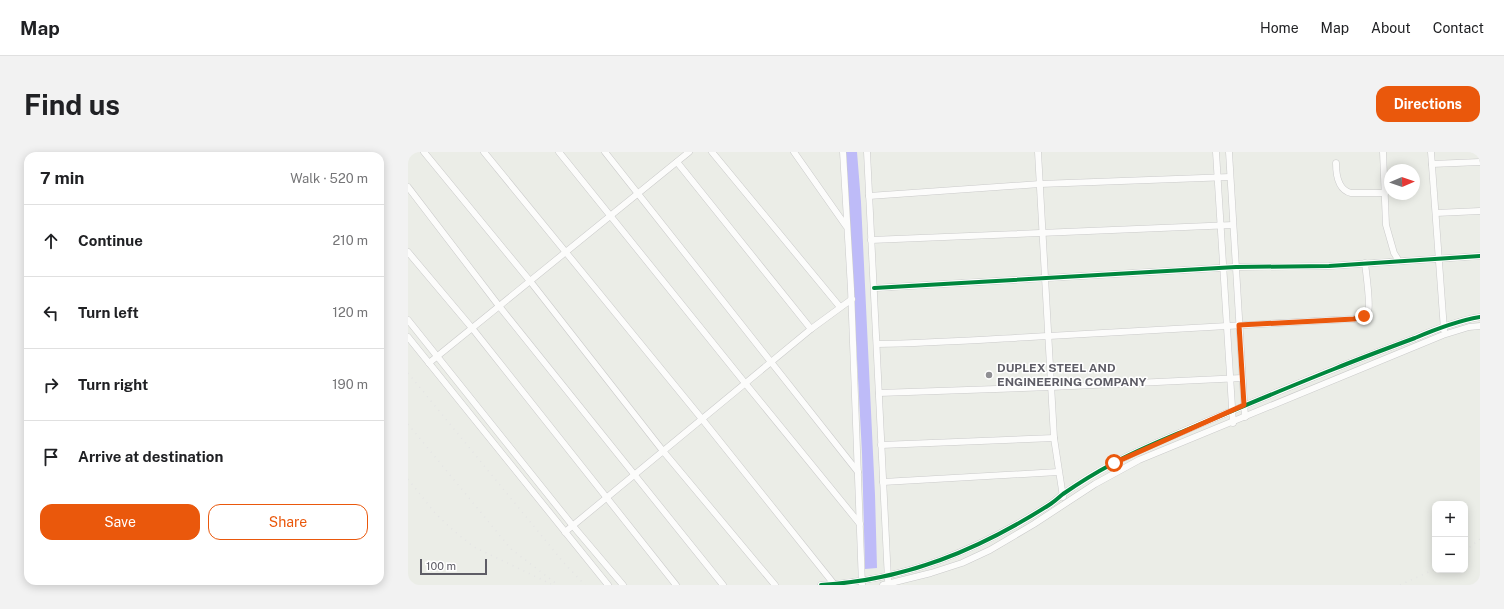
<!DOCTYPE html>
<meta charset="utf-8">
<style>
:root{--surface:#fff;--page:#f2f2f2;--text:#202124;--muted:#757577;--line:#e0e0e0;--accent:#ea580c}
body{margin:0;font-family:"Public Sans",sans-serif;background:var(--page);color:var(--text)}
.controls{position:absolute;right:12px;bottom:12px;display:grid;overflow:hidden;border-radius:8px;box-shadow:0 2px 10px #0003}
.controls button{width:36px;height:36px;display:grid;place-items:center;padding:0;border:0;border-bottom:1px solid var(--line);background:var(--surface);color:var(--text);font:20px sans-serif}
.compass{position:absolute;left:976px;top:12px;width:36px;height:36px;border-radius:50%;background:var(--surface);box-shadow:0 2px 10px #0003;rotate:88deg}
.scale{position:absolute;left:12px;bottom:10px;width:67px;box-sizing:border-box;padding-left:4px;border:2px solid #5e5d66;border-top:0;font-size:11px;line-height:14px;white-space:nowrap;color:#5e5d66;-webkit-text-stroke:3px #fff;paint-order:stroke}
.stop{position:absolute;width:12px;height:12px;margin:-9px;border:3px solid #ea580c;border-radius:50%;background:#fff}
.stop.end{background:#ea580c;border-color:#fff;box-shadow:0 1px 4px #0008}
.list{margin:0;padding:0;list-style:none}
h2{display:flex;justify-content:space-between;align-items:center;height:52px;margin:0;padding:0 16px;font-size:17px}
h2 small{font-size:13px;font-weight:400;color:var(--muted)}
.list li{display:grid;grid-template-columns:26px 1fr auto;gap:12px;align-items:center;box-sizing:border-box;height:72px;padding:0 16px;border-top:1px solid var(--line)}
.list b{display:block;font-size:15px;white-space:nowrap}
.list em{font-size:13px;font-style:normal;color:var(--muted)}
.actions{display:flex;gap:8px;padding:12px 16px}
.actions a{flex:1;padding:9px 0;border:1px solid var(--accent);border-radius:12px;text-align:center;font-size:14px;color:var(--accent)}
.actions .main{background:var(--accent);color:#fff}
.icon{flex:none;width:22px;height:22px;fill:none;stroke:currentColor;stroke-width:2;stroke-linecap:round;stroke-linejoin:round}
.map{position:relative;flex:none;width:1072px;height:433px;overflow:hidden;border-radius:12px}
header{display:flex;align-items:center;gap:24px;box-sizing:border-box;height:56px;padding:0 20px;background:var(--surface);border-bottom:1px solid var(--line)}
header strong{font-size:19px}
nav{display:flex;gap:22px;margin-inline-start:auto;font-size:14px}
.intro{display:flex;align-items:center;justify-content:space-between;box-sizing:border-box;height:96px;padding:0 24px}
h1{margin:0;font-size:28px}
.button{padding:10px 18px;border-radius:12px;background:var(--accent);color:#fff;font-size:14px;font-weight:700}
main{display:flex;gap:24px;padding:0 24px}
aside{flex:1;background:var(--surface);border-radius:12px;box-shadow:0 2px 10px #0003}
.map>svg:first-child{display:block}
.water{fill:#bebbf8}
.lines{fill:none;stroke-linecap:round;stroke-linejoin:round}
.minor-casing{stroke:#cacaca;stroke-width:7}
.minor{stroke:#fcfcfb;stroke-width:6}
.rail{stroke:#e4e4e4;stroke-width:1.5;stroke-dasharray:1 5;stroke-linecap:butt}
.cycleway-casing{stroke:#fff;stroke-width:6}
.cycleway{stroke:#00873e;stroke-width:4}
.route{stroke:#ea580c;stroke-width:5}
.poi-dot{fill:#8f8f93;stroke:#fff;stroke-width:1.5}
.labels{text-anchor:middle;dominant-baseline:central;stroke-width:3;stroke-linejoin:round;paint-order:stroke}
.poi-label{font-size:12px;font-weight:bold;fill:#5e5d66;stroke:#fff;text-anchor:start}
</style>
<header>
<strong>Map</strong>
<nav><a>Home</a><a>Map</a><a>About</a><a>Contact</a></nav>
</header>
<div class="intro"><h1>Find us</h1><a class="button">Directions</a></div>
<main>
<aside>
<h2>7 min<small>Walk · 520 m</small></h2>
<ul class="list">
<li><svg class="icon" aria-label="ahead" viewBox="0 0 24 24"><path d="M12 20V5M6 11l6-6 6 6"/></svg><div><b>Continue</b></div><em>210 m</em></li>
<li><svg class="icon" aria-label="left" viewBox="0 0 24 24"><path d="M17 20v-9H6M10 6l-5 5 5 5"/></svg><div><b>Turn left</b></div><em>120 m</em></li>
<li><svg class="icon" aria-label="right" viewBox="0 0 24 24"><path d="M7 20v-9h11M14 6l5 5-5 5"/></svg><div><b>Turn right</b></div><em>190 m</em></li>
<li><svg class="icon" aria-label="arrive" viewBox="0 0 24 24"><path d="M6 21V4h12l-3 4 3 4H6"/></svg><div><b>Arrive at destination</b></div></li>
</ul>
<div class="actions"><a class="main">Save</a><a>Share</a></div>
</aside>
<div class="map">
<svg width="1072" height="433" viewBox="0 0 1072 433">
<rect width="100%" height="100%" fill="#ebede7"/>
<polygon class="water" points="438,0 449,0 453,50 467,343 469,416 457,417 454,301"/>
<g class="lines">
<g class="minor-casing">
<g id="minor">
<polyline points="16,0 122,129 255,299 367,433"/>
<polyline points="76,0 294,267 426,432"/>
<polyline points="151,0 337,231 452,372"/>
<polyline points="197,0 450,320"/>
<polyline points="304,0 432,155"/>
<polyline points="386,0 438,74"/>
<polyline points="435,0 443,137 454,433"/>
<polyline points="459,0 480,428"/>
<polyline points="630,0 646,286 655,345"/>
<polyline points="808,0 825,271"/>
<polyline points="821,0 837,265"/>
<polyline points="975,0 978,73 986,101 991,109"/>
<polyline points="1023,0 1036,178"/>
<polyline points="269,10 403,177"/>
<path d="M 928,11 C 928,22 930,38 943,41 L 977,41"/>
<polyline points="1024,12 1072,10"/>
<polyline points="0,35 91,154 315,433"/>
<polyline points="461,44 632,32 822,25"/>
<polyline points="1028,61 1072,59"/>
<polyline points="463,88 825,73"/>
<polyline points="0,100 64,176 268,433"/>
<polyline points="466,136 828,115 921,114 1072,104"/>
<polyline points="0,168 165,374 215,433"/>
<polyline points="0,185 200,433"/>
<path d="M 469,192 C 526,191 583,187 641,184 C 742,179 844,172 946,167 C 950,166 957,165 960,160 C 963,153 958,121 957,111"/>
<polyline points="21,211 281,0"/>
<polyline points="471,241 643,235 834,226"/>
<polyline points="473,293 646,286"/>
<polyline points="475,330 650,320"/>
<polyline points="157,380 403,177 444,147"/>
<path d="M 413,433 C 498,428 570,398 641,353 C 646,350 650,346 655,342 C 671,331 687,321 704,312 C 729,298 757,287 783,276 C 831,256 878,236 926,217 C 953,206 980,196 1007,186 C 1028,177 1049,169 1072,165"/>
<polyline points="475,433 523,421 554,411 582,398 626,372 687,332 731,308 1035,183 1061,175 1072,174"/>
</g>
</g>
<use href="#minor" class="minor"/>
<g class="rail">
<polyline points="0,221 156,411 177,433"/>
<polyline points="0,272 103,397 150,433"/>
<polyline points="0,327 27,361 46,379 66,395 143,432"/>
<polyline points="1057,399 1072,387"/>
<polyline points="992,433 1027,417"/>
</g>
<g class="cycleway-casing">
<g id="cycleway">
<polyline points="466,136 828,115 921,114 1072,104"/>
<path d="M 413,433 C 498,428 570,398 641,353 C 646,350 650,346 655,342 C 671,331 687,321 704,312 C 729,298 757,287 783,276 C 831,256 878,236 926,217 C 953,206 980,196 1007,186 C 1028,177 1049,169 1072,165"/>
</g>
</g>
<use href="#cycleway" class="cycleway"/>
</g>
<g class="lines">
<polyline class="route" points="706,311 836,253 831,173 946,167 956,164"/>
</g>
<circle class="poi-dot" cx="581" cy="223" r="4"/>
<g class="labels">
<g class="poi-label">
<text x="589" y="216">DUPLEX STEEL AND<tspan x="589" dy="14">ENGINEERING COMPANY</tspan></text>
</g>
</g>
</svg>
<div class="controls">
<button>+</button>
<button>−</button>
</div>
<svg class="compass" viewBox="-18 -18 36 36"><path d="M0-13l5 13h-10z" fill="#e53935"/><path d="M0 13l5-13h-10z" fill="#757577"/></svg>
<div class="scale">100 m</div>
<div class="stop" style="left:706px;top:311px"></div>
<div class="stop end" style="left:956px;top:164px"></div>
</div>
</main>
